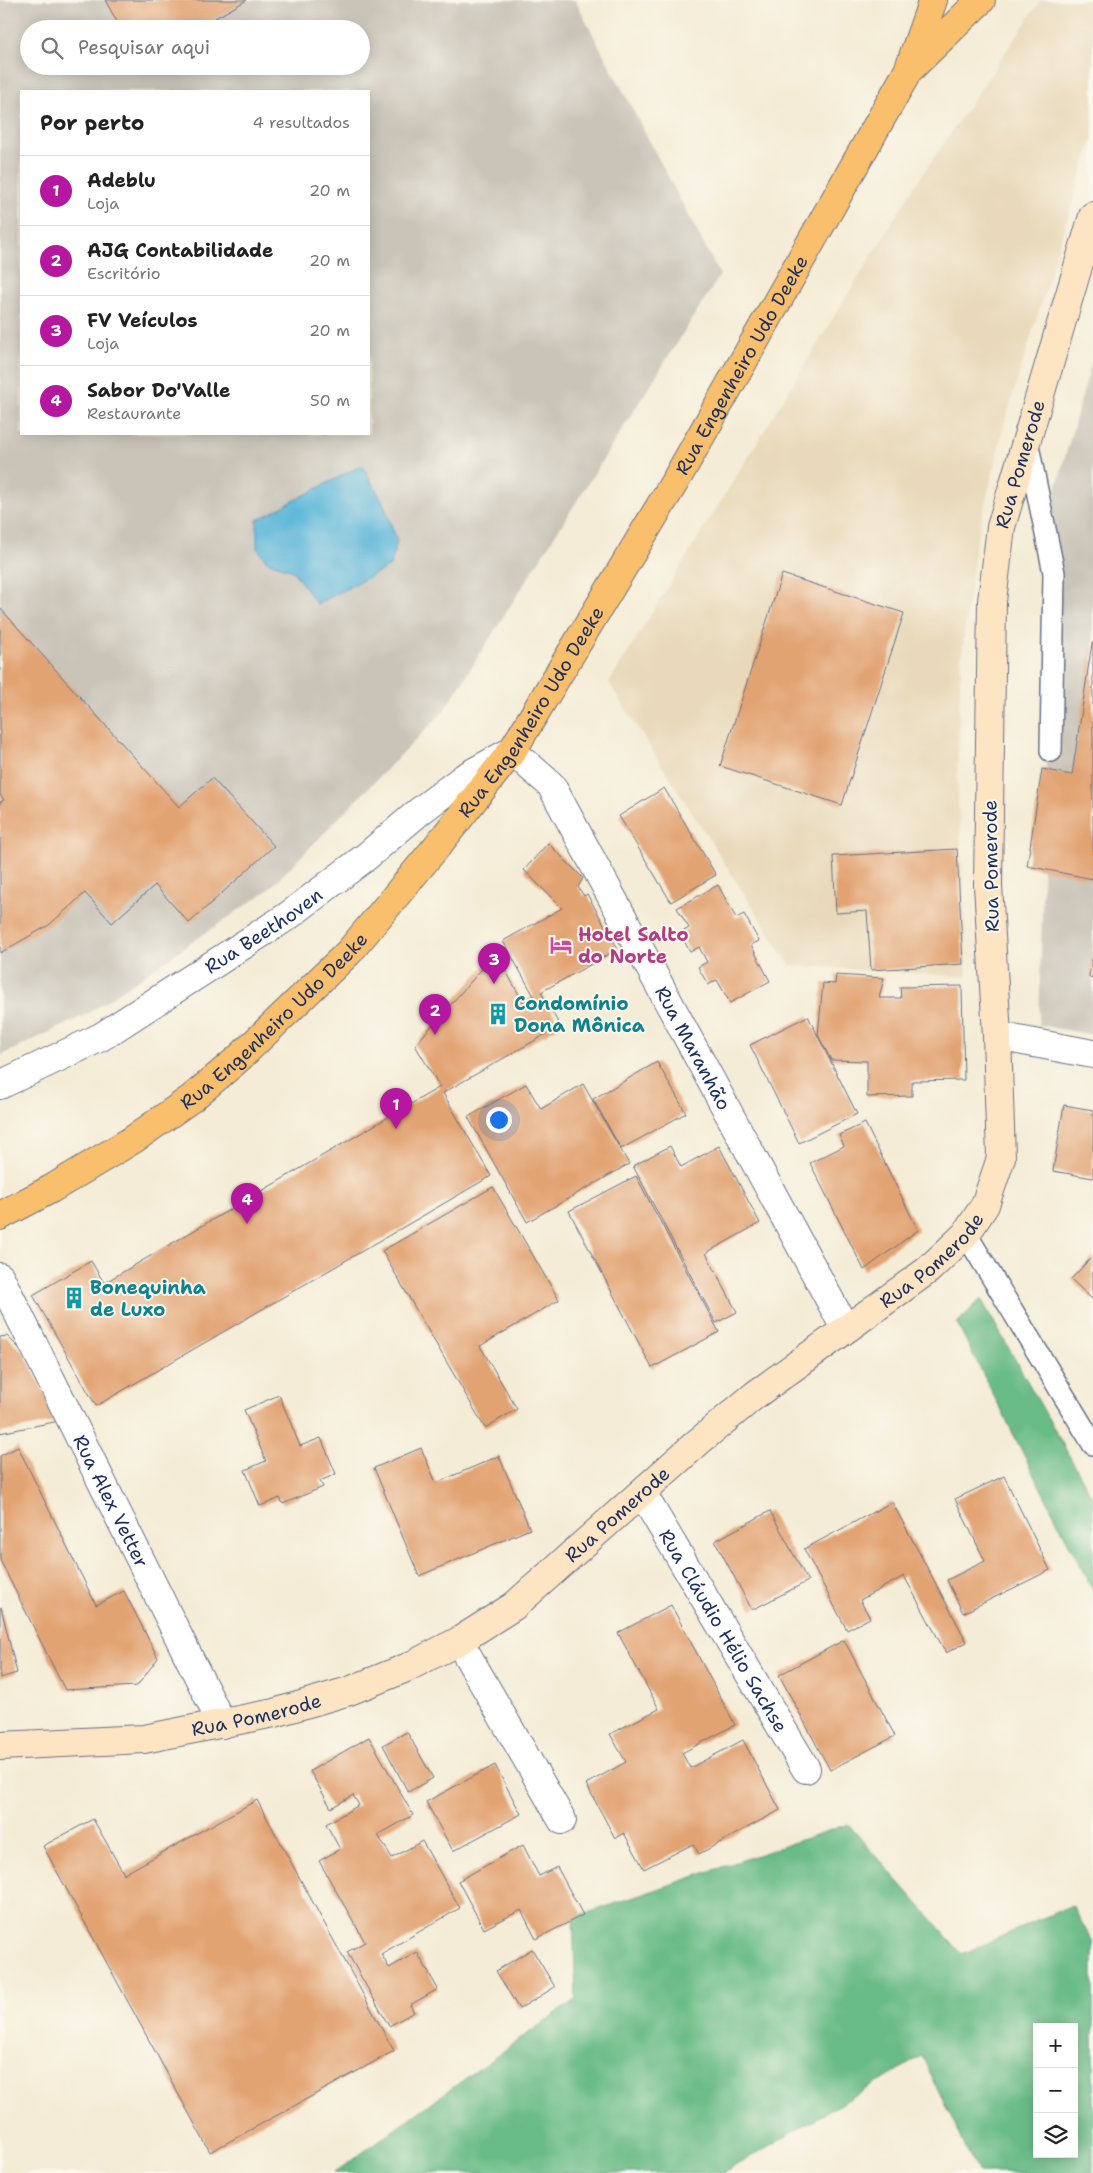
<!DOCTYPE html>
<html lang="pt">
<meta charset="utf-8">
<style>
:root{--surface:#fff;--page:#f2f2f2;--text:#222;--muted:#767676;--line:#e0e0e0;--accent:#b5179e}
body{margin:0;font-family:"Shantell Sans",sans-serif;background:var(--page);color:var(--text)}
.controls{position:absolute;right:15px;bottom:15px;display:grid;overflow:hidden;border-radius:0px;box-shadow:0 2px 12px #0003}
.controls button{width:45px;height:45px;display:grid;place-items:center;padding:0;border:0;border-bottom:1px solid var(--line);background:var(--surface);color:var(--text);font:25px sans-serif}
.you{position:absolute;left:498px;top:1119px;width:18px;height:18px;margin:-12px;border:4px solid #fff;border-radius:50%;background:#1a73e8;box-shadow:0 0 0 8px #1a73e833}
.badge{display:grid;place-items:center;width:32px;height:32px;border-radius:50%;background:var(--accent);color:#fff;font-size:16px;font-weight:700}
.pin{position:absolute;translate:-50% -41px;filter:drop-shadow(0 1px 2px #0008)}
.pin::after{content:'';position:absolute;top:26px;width:18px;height:15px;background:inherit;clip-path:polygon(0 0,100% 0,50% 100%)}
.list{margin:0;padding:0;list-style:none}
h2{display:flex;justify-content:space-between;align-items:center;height:65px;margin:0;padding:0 20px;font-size:21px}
h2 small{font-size:16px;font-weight:400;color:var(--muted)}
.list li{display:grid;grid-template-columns:32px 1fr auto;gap:15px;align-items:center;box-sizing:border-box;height:70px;padding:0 20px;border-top:1px solid var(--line)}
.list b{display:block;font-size:19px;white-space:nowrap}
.list p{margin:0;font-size:16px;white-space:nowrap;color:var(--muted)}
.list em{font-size:16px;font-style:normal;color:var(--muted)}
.icon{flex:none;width:28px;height:28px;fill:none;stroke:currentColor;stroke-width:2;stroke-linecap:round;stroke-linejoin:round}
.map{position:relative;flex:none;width:1093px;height:2173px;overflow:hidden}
.search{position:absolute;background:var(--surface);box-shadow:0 2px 12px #0003;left:20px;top:20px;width:350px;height:55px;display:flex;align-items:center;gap:12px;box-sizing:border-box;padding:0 18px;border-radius:28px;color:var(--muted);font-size:19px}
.panel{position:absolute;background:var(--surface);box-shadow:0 2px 12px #0003;left:20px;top:90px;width:350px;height:345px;border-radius:0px}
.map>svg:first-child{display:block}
.built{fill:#e9d9ba}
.industrial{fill:#c9c3b8;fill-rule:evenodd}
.forest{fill:#6bbc87;stroke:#437672;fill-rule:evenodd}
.water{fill:#5cb6d9;stroke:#3c729c}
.building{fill:#e2a372}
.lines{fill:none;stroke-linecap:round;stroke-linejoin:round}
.lane-casing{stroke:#677188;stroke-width:24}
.street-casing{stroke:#677188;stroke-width:30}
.secondary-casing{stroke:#677188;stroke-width:30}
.primary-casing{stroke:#677188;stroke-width:30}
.lane{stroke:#fff;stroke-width:21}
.street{stroke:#fff;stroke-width:28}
.secondary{stroke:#fde5c4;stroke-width:28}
.primary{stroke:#f9bf6c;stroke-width:28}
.labels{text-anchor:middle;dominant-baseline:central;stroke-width:4;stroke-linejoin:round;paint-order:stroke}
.street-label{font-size:19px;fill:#1b2f5e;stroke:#fbf7ec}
.hotel-label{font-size:19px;font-weight:bold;fill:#b23c85;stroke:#fbf7ec;text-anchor:start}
.culture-label{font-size:19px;font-weight:bold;fill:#0d838f;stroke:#fbf7ec;text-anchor:start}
</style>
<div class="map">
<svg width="1093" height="2173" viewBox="0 0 1093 2173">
<rect width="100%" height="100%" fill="#fbf7ec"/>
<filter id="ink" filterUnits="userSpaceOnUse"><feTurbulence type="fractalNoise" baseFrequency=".02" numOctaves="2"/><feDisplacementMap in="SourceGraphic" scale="10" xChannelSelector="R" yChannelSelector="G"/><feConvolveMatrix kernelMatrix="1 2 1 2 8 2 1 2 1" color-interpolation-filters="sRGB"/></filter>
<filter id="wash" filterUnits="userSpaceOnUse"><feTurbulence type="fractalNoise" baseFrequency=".0096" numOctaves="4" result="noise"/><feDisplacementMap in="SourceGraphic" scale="20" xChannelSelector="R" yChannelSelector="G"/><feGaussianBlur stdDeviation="1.12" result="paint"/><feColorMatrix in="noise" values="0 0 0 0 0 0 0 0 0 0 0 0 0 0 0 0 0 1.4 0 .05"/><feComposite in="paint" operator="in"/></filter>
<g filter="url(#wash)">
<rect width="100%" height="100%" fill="#f4ecd6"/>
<polygon class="built" points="1041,0 1093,0 1093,136 1005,420 976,543 961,659 957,778 967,977 790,965 609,683 914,187"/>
<g class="industrial">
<path d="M 0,0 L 575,0 L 720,275 L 443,712 L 268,890 L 89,1013 L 0,1056 ZM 29,29 L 361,29 L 361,66 L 29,66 ZM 21,91 L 369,91 L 369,434 L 21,434 Z"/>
<polygon points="1093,357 1093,1035 1039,1025 1053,500"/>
</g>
<g class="forest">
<polygon points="981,1299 1093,1498 1093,1591 957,1323"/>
<path d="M 848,1824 L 962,1954 L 1072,1905 L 1093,1943 L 1093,2173 L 978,2173 L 922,2056 L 723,2173 L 334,2173 L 576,1999 L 573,1918 ZM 1037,2027 L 1074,2027 L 1074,2154 L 1037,2154 Z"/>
</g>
<polygon class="water" points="362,465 383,502 397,541 390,566 317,604 293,571 267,561 257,548 257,520"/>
<g id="blocks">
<g class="building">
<polygon points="105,0 247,0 196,29 121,29"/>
<polygon points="782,574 904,613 842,805 720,766"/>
<polygon points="0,608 179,807 212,778 274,846 189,923 155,885 112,923 85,893 49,925 0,953 0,802 4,800 0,795"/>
<polygon points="1092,643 1093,643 1093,879 1027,866 1042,769 1072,775"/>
<polygon points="664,788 716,875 671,902 619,816"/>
<polygon points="548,843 583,878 578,887 584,896 587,894 618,949 541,992 560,1026 443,1093 491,1176 96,1406 33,1295 91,1261 104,1283 440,1087 415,1045 496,953 523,1002 534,996 503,941 562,908 524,870"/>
<polygon points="957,849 963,964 871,970 867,911 836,913 833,856"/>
<polygon points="718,885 736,918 744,914 759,941 751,945 770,981 730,1003 717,980 708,985 698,967 707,962 699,947 690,952 680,933 689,928 677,908"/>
<polygon points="1092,959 1093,959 1093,978 1089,977"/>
<polygon points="836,975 884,978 879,998 901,998 900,987 962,986 964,1080 912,1081 912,1096 867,1097 867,1061 831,1060 818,1035 823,983 835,984"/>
<polygon points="808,1016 857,1114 799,1143 750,1045"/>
<polygon points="657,1062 686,1113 621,1149 593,1099"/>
<polygon points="526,1084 541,1109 583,1084 629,1164 527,1222 468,1117"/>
<polygon points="1064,1105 1093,1110 1093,1178 1053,1171"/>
<polygon points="865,1123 918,1230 864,1270 810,1163 844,1146 839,1135"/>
<polygon points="670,1146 681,1167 719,1146 760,1223 706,1253 737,1312 716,1323 633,1166"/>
<polygon points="636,1176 719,1332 652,1368 569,1211"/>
<polygon points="493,1187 559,1300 480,1346 517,1409 485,1428 382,1251"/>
<polygon points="1093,1256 1093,1300 1071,1279"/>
<polygon points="7,1336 24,1353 59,1421 0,1433 0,1337"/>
<polygon points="279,1395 300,1446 321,1438 336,1474 320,1481 323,1487 283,1504 280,1498 260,1506 245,1470 266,1461 244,1410"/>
<polygon points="18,1447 96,1605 124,1591 158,1658 137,1686 65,1690 0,1560 0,1456"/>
<polygon points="421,1448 436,1483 499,1456 530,1529 419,1576 374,1468"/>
<polygon points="1004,1476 1050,1570 963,1613 947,1580 985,1561 955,1499"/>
<polygon points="892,1502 967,1642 946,1653 904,1576 860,1600 870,1618 847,1630 804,1549"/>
<polygon points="770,1511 808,1581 752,1610 715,1541"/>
<polygon points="671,1605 735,1725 682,1753 690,1768 743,1740 780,1810 699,1854 693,1844 644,1869 624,1833 615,1838 586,1784 626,1762 610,1734 659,1709 618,1633"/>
<polygon points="1,1607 17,1673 0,1678 0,1608"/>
<polygon points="844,1640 895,1736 830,1770 779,1675"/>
<polygon points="407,1732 433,1778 408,1792 383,1745"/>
<polygon points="369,1737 413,1815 378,1835 392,1858 422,1841 460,1908 381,1954 389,1968 417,1952 438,1989 410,2005 414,2012 389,2026 347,1952 365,1942 319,1861 340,1849 326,1824 359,1805 353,1795 331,1808 310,1771"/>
<polygon points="495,1765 521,1814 453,1851 426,1802"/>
<polygon points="257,1800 394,2051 210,2152 43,1846 93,1819 124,1874"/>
<polygon points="523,1845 539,1876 557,1867 583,1915 536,1939 521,1910 484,1929 458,1881"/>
<polygon points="532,1949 555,1987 519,2009 496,1971"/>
</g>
</g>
</g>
<g filter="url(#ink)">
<use href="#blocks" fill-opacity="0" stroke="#677188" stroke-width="1"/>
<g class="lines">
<g class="lane-casing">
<g id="lane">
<polyline points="1027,441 1054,573 1051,751"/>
<polyline points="966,1234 1093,1444"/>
</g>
</g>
<g class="street-casing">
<g id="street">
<polyline points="997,1036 1093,1054"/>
<path id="s1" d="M 0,1085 L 101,1037 L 288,916 L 367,856 L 420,811 L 465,777 L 512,751 L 551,785 L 845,1328"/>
<path id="s2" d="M 0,1277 L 222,1724"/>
<path id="s3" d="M 642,1493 L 806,1769"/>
<polyline points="459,1641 562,1820"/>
</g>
</g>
<g class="secondary-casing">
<g id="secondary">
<path id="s4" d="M 0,1746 L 144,1739 L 274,1713 L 349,1691 L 406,1668 L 459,1641 L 514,1606 L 697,1443 L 755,1395 L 928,1270 L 966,1234 L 985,1205 L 1001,1158 L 997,1036 L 988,885 L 992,601 L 1001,527 L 1093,216"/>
</g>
</g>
<g class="primary-casing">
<g id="primary">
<polyline points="912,67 981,0"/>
<path id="s5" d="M 0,1216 L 51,1189 L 134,1139 L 192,1098 L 238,1059 L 349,952 L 438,845 L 512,751 L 677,478 L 908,71 L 933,0"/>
</g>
</g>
<use href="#lane" class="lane"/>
<use href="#street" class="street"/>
<use href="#secondary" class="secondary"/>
<use href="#primary" class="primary"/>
</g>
</g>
<defs>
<g id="hotel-bare" transform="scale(1.725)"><path d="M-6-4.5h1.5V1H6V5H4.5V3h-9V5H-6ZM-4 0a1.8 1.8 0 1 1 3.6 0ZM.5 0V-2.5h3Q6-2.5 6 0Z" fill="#d1479c" stroke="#fbf7ec" stroke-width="2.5" paint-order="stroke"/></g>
<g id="building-bare" transform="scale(1.725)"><path d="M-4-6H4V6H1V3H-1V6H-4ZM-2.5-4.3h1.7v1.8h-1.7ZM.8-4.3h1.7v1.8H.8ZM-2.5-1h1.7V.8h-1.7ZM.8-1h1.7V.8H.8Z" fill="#0f9aa8" stroke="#fbf7ec" stroke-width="2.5" paint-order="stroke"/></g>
</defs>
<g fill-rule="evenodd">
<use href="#hotel-bare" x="561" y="945"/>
<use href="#building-bare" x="498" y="1014"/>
<use href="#building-bare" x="74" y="1298"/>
</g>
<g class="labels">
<g class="street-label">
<text stroke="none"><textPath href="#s5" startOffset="1148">Rua Engenheiro Udo Deeke</textPath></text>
<text stroke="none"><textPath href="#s4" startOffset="1909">Rua Pomerode</textPath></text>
<text stroke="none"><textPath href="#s5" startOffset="742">Rua Engenheiro Udo Deeke</textPath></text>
<text transform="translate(991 866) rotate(-91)">Rua Pomerode</text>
<text stroke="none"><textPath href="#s1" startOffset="306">Rua Beethoven</textPath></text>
<text stroke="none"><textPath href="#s5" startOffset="338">Rua Engenheiro Udo Deeke</textPath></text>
<text stroke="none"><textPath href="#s1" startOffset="964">Rua Maranhão</textPath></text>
<text stroke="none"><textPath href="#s4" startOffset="1084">Rua Pomerode</textPath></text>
<text stroke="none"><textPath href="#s2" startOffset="250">Rua Alex Vetter</textPath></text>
<text stroke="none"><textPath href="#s4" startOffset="679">Rua Pomerode</textPath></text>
<text stroke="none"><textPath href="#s3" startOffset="160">Rua Cláudio Hélio Sachse</textPath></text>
<text stroke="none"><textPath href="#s4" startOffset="259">Rua Pomerode</textPath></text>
</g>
<g class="hotel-label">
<text x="578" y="934">Hotel Salto<tspan x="578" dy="22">do Norte</tspan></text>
</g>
<g class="culture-label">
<text x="514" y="1003">Condomínio<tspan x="514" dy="22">Dona Mônica</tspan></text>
<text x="90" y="1287">Bonequinha<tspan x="90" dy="22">de Luxo</tspan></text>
</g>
</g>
</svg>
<div class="controls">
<button>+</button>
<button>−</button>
<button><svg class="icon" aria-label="layers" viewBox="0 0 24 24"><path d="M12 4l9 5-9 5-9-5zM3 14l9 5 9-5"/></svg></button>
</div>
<div class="you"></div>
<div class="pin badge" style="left:396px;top:1129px">1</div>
<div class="pin badge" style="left:435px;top:1035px">2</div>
<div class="pin badge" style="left:494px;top:984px">3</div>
<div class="pin badge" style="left:247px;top:1224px">4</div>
<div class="search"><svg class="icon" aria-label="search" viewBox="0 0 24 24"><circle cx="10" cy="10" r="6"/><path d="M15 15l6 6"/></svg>Pesquisar aqui</div>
<section class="panel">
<h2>Por perto<small>4 resultados</small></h2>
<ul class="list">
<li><span class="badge">1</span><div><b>Adeblu</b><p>Loja</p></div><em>20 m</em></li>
<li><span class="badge">2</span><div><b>AJG Contabilidade</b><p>Escritório</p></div><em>20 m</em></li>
<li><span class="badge">3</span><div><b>FV Veículos</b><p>Loja</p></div><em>20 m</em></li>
<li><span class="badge">4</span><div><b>Sabor Do'Valle</b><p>Restaurante</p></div><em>50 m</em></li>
</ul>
</section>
</div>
